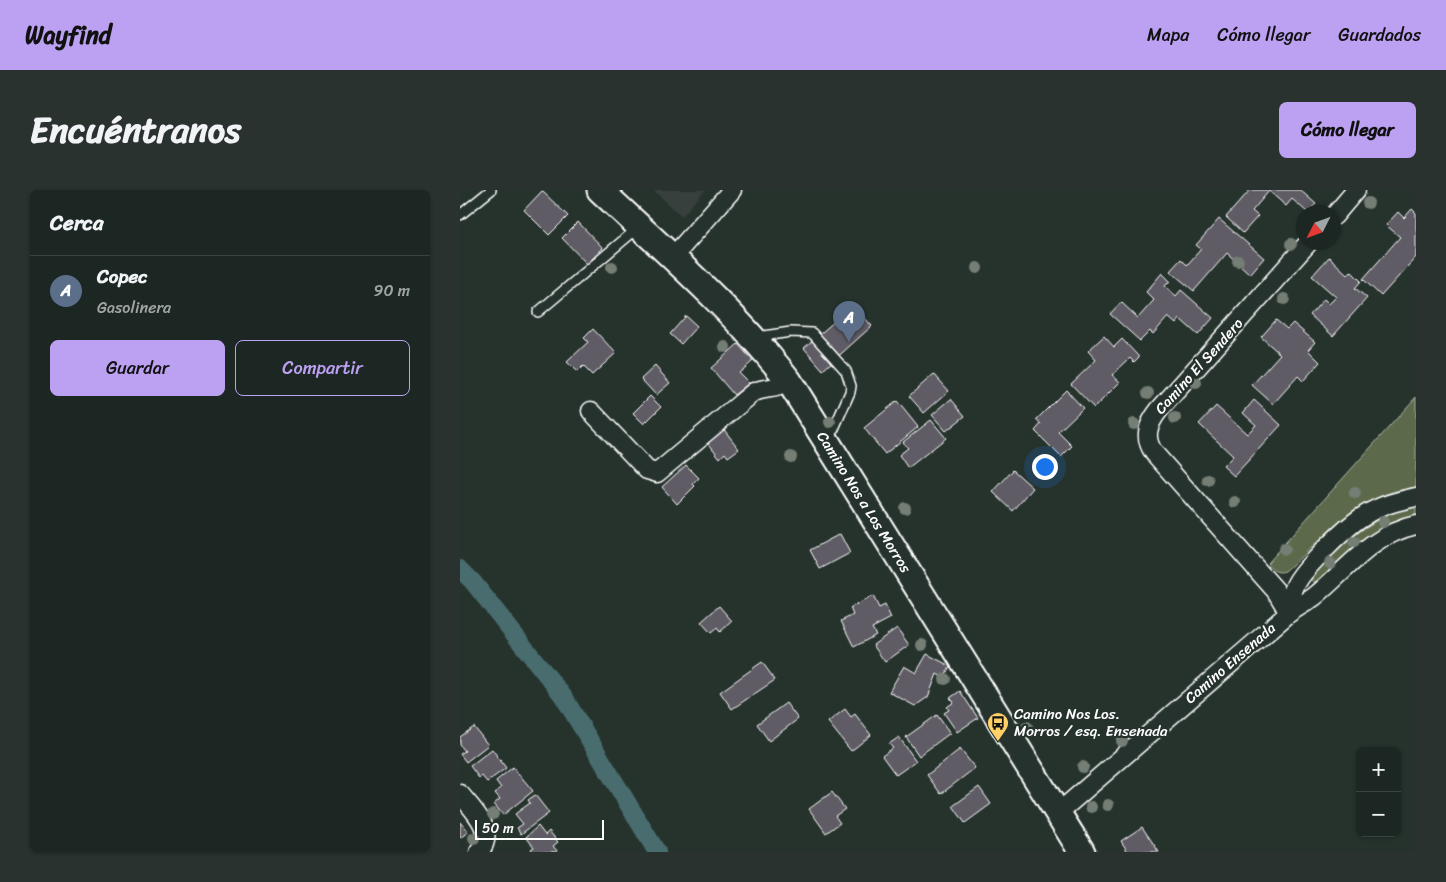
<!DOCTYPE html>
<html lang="es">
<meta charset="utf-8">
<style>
:root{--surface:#1c2622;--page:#29322f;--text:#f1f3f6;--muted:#a0a5a5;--line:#3a4340;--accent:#bca0f2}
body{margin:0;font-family:Sriracha,sans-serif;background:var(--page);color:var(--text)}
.controls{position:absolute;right:15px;bottom:15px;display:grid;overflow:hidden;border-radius:8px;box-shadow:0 1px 4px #0004}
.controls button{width:45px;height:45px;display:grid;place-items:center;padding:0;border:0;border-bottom:1px solid var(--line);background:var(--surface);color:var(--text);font:25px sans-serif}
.compass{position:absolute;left:836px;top:15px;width:45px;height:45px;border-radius:50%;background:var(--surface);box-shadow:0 1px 4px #0004;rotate:228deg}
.scale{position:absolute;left:15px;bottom:12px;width:129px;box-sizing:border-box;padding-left:5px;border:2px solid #fff;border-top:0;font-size:14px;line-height:18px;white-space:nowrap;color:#fff;-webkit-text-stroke:4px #26332d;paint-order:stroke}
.you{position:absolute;left:584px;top:276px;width:18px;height:18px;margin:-12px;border:4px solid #fff;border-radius:50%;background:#1a73e8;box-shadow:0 0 0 8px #1a73e833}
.badge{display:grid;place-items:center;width:32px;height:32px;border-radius:50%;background:var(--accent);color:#fff;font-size:16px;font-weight:700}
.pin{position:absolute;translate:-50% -41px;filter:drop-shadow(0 1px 2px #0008)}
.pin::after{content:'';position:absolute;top:26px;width:18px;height:15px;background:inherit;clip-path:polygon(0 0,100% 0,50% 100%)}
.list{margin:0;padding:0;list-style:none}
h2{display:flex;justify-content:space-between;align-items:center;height:65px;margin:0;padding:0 20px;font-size:21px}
h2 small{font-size:16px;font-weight:400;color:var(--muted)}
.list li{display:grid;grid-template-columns:32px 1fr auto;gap:15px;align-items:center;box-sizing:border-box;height:70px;padding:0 20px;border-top:1px solid var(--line)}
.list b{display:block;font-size:19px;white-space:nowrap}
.list p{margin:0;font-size:16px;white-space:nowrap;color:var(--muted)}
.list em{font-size:16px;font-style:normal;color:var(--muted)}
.actions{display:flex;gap:10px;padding:15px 20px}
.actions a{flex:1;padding:11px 0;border:1px solid var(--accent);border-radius:8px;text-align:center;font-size:18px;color:var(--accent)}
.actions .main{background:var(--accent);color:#111}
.map{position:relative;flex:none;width:956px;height:662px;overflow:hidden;border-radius:8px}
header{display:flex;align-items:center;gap:30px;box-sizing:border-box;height:70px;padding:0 25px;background:var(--accent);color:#111}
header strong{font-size:24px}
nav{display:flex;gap:28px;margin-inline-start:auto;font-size:18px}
.intro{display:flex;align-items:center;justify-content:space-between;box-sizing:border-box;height:120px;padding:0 30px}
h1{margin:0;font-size:35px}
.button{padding:12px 22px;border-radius:8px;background:var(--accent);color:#111;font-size:18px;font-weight:700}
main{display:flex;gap:30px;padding:0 30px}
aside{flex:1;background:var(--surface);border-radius:8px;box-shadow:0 1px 4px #0004}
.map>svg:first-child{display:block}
.built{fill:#373f3e}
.green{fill:#5c6b4c;stroke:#aeb5a6}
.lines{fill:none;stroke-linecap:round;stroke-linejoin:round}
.canal{stroke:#496d6e;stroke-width:18}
.building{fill:#5f5b65;stroke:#fff}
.service-casing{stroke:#fff;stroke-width:12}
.minor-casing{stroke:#fff;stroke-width:21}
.secondary-casing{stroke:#fff;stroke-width:29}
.service{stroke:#26332d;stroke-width:9}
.minor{stroke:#26332d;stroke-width:18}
.secondary{stroke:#26332d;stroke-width:25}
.tree{fill:#757e74}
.labels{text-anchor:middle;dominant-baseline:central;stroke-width:4.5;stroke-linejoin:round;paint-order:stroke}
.street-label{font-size:15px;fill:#fff;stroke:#26332d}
.poi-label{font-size:15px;fill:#fff;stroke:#26332d;text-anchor:start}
</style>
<header>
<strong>Wayfind</strong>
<nav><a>Mapa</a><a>Cómo llegar</a><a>Guardados</a></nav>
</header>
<div class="intro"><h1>Encuéntranos</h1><a class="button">Cómo llegar</a></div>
<main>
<aside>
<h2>Cerca<small></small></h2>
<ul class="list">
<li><span class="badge" style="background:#5c6f8a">A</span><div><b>Copec</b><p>Gasolinera</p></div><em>90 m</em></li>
</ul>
<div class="actions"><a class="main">Guardar</a><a>Compartir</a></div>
</aside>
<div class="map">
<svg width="956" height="662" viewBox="0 0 956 662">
<rect width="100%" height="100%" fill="#26332d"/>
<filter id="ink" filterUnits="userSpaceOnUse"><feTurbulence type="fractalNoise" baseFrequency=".02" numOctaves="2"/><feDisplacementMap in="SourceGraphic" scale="10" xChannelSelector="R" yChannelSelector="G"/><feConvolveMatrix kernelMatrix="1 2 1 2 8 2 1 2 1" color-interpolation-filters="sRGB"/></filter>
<g filter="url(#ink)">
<polygon class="built" points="193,0 245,0 222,26"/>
<g class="green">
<path d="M 956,207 L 956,297 C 946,299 936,300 926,304 C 886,319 857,354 825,381 C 816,384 813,380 807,373 Z"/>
<path d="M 956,316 L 956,327 C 912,337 890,362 858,391 L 853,392 L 850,388 L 851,383 C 884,354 911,325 956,316 Z"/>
</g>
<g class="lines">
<polyline class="canal" points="0,379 13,392 103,506 197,662"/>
</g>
<g class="building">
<polygon points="790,0 840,0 856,14 847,22 832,9 826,16 809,1 792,21 798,26 783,43 766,27"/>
<polygon points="82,1 108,26 89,45 64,20"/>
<polygon points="952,19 956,23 956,67 921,106 903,89 940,47 926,35 938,22 944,28"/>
<polygon points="759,29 804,68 790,84 767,63 734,101 710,81 721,69 727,75 741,59 736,55"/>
<polygon points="118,32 143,58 127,74 102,48"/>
<polygon points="869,67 888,85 891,81 901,91 895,98 907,108 873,146 850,125 864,109 869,114 876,107 852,86"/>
<polygon points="702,83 710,91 705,96 716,106 721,100 753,128 738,145 720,129 716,134 708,127 693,144 690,141 680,151 650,124 661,112 678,128 694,110 686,102"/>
<polygon points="393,115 412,136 363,180 344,158"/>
<polygon points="226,126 237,136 221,154 210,144"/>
<polygon points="816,130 827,139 833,133 855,152 848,160 860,172 843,191 838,186 813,214 792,195 820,164 801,147"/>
<polygon points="133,139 156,163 132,185 123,176 117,182 107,172 128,152 124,148"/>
<polygon points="644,146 654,157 662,149 679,167 674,172 670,168 652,185 660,192 634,218 611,194 636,170 628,161"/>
<polygon points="278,154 293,171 279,183 289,193 274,205 251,178"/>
<polygon points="195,176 210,193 196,205 181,189"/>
<polygon points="474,184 489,201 464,223 449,206"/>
<polygon points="606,200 623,218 598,242 612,256 601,267 575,241 581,234 576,230"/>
<polygon points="190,206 201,217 184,234 173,223"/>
<polygon points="491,209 505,226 486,241 472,225"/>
<polygon points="794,210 821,235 774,286 763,276 773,266 739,234 756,216 787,244 796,235 783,223"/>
<polygon points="437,211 458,237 425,264 404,238"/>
<polygon points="471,230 486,248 448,278 439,265 448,258 443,252"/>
<polygon points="262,237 279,259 268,267 265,263 260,268 246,250"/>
<polygon points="226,275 239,288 233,294 235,296 217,314 202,297"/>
<polygon points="553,280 573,298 553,321 533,302"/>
<polygon points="380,344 390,363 360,379 350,360"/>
<polygon points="413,406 419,418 425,415 431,428 412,438 416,445 394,457 381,431 393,425 390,418"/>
<polygon points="259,416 272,431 260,442 257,438 251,443 241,432"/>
<polygon points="437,438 449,455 425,472 413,455"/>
<polygon points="467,464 490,476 484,488 477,484 468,507 455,516 429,502 444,476 456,483"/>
<polygon points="302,472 315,490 272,519 260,502"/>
<polygon points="500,501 518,528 497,542 484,523 489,520 487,517 494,512 490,508"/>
<polygon points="326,513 338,529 309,551 297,534"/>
<polygon points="385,519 391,527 395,524 411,545 391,561 368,532"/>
<polygon points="477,525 490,543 459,566 446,547"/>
<polygon points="14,537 28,555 6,572 0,564 5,561 0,555 0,547"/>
<polygon points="439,547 456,571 436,585 422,566 433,558 429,554"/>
<polygon points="32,559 46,578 27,592 22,586 19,588 10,576"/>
<polygon points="500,559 515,578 481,604 467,585"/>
<polygon points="53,577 73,601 43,625 34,614 40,609 35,603 41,598 36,591"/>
<polygon points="519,597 531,614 505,633 493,616"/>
<polygon points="372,602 385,619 375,626 380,633 366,643 349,619"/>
<polygon points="75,605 89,623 61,644 57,638 63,634 55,624 70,613 68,610"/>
<polygon points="0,632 8,642 0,648"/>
<polygon points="78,636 85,645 89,641 98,652 93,656 98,662 73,662 71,659 74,657 66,647"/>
<polygon points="682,637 699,662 668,662 661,651"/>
</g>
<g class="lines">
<g class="service-casing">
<g id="service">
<polyline points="0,25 31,0"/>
<polyline points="78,122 179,37"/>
<polyline points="296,147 331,142 352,143 386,181 391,196 390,202 369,250"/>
</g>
</g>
<g class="minor-casing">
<g id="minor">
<polyline points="874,26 896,0"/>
<polyline points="212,68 272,0"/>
<path d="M 131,221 L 187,280 L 197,283 L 294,202 C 308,196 314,201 329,191"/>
<path d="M 829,423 L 816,401 L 694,263 C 683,247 688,234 699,220 L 849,52"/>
<path d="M 829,423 C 831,414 831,404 835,396 C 842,379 889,334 905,325 C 921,315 938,311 956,307"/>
<path d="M 0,604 C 13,620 37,641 19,662"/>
<path d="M 598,623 L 829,423 C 838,417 847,412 855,406 C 889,378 911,345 956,335"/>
</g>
</g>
<g class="secondary-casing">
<path id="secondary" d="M 140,0 C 205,61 274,120 329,191 L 622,662"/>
</g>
<use href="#service" class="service"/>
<use href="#minor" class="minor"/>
<use href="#secondary" class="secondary"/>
</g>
<g class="tree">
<circle cx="908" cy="13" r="6"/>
<circle cx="831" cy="54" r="6"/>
<circle cx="778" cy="71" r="6"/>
<circle cx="152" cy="77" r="6"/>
<circle cx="517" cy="78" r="6"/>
<circle cx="824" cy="109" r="6"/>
<circle cx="265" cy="157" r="6"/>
<circle cx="736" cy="193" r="6"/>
<circle cx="688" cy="203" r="6"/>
<circle cx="715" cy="228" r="6"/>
<circle cx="370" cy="232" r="6"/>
<circle cx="674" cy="234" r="6"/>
<circle cx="331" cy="267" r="6"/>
<circle cx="748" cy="290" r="6"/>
<circle cx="895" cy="303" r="6"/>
<circle cx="775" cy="312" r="6"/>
<circle cx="445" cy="318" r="6"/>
<circle cx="923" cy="332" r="6"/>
<circle cx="894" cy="352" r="6"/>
<circle cx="824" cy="359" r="6"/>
<circle cx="870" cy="373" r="6"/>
<circle cx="462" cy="455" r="6"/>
<circle cx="485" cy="489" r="6"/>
<circle cx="567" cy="537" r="6"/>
<circle cx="662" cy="551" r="6"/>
<circle cx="623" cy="577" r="6"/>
<circle cx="648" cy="615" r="6"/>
<circle cx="631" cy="617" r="6"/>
<circle cx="33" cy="624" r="6"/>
<circle cx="14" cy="648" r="6"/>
</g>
</g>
<defs>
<g id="bus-pin" transform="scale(1.125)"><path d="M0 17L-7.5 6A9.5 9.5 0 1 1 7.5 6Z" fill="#ffd166" stroke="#26332d"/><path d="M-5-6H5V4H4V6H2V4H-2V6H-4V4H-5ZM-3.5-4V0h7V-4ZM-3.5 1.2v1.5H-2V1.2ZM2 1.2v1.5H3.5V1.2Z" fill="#111"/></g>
</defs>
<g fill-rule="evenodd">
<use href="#bus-pin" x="538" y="533"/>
</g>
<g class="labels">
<g class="street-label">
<text transform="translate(739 176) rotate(-48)">Camino El Sendero</text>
<text transform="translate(404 312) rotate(58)">Camino Nos a Los Morros</text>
<text transform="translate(770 473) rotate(-41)">Camino Ensenada</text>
</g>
<g class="poi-label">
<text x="554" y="524">Camino Nos Los.<tspan x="554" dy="17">Morros / esq. Ensenada</tspan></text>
</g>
</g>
</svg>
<div class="controls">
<button>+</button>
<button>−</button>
</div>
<svg class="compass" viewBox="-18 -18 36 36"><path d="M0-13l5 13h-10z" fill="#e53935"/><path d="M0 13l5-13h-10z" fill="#a0a5a5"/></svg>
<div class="scale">50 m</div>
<div class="you"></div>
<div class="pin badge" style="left:389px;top:152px;background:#5c6f8a">A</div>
</div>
</main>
